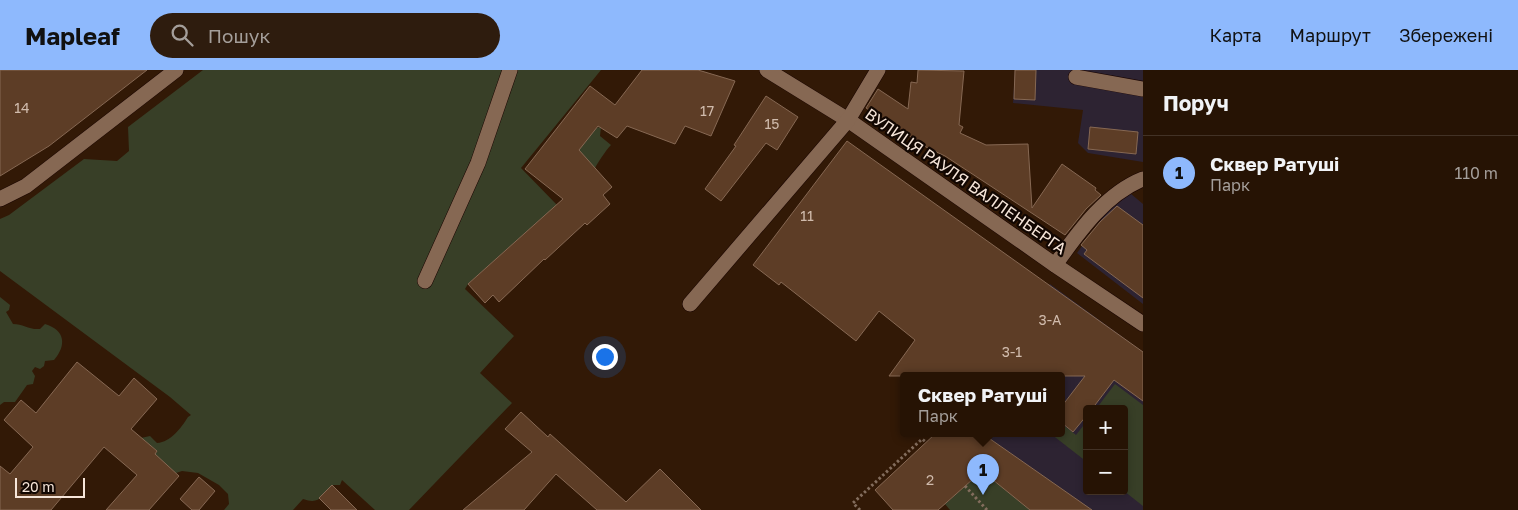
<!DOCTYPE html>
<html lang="uk">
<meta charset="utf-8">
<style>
:root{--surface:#261304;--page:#2e1c0e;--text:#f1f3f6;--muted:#a49e9a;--line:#423226;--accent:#8eb9fd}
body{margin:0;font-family:"Golos Text",sans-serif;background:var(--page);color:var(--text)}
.controls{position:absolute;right:15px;bottom:15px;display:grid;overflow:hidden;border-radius:5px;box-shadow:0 2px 8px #0003}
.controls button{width:45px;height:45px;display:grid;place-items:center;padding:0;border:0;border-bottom:1px solid var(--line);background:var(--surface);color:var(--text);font:25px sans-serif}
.scale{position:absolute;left:15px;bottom:12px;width:70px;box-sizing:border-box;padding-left:5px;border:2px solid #f6e5d9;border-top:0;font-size:14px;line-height:18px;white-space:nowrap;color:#f6e5d9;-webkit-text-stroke:4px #120702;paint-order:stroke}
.you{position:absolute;left:604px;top:286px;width:18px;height:18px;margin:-12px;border:4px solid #fff;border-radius:50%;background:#1a73e8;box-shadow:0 0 0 8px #1a73e833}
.badge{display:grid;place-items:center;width:32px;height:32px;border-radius:50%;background:var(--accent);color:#111;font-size:16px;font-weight:700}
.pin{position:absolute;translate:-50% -41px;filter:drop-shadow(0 1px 2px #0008)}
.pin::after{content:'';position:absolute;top:26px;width:18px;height:15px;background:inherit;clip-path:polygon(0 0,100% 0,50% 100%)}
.popup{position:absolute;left:900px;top:302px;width:165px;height:65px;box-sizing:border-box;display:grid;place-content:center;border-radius:5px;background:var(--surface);filter:drop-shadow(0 1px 4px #0005);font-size:16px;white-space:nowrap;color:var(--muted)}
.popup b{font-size:19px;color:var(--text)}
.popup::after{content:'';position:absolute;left:50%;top:100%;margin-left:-10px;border:10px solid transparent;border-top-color:var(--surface)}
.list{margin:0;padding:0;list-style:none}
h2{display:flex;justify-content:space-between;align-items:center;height:65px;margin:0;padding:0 20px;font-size:21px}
h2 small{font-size:16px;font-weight:400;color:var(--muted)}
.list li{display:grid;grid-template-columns:32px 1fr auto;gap:15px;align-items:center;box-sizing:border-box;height:75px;padding:0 20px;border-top:1px solid var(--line)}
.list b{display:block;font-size:19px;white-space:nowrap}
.list p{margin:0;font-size:16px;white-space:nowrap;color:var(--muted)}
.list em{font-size:16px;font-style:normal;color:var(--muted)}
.icon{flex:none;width:28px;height:28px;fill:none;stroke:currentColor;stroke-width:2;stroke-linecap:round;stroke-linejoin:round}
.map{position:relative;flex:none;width:1143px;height:440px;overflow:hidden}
header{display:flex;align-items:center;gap:30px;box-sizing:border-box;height:70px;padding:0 25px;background:var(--accent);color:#111}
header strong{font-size:24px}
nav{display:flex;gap:28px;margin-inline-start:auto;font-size:18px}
.search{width:350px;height:45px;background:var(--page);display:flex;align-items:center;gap:12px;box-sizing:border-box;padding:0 18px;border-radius:28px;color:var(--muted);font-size:19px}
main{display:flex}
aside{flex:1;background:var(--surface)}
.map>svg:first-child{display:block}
.commercial{fill:#2d2332;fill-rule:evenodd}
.green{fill:#383f27}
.building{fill:#5d3d26;stroke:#866853}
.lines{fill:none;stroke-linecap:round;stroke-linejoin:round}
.minor-casing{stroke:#190400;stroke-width:16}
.path{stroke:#836d5d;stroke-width:3;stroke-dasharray:2.5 2.5;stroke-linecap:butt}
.minor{stroke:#866853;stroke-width:15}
.labels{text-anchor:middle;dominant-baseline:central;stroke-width:4.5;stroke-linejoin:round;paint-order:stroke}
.number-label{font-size:14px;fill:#d0bbac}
.street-label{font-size:16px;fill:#f6e5d9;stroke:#120702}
</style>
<header>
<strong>Mapleaf</strong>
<div class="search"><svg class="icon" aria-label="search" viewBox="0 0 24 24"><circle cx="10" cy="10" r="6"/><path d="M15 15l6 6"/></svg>Пошук</div>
<nav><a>Карта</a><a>Маршрут</a><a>Збережені</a></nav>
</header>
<main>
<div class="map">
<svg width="1143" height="440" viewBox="0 0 1143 440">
<rect width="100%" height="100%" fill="#321906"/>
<g class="commercial">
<polygon points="1015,0 1143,0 1143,92 1088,83 1078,73 1083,40 1013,33"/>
<polygon points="1124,118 1143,134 1143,234 1077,183"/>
<path d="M 1050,214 L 1143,282 L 1143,440 L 1091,440 L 983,364 L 1062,364 L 1062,306 L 983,306 ZM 1087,339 L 1124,339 L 1124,421 L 1087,421 Z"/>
</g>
<g class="green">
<path d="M 203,0 L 601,0 L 521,98 L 557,135 L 468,214 L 465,219 L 514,266 L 480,303 L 512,333 L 409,440 L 375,440 L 342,410 L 340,415 L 332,415 C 321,426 320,435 303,429 L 293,440 L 224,440 L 229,434 L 228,424 L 219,415 L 198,403 L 182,401 L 167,406 L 147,401 L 157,381 L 141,368 L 150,366 L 157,373 C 171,372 181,358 188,347 L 191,345 L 170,327 L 0,201 L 0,149 L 9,145 L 84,89 L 117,91 L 129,81 L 128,57 Z"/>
<path d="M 601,57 L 600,66 L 611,75 C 606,80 596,95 593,102 L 575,85 L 595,58 Z"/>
<path d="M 0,227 L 10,235 L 9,240 L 6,242 L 13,254 C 23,254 29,260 40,259 L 45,254 C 65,260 67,275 54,290 L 45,291 L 44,296 L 40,299 L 35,297 L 32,301 L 35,306 L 33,314 L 27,315 L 15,332 L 4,332 L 0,335 Z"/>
<polygon points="1115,314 1143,335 1143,436 1124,421 1124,339 1096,339"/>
<polygon points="1087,351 1087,392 1051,364 1062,364 1062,354 1076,365"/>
<polygon points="982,401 1030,440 950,440 945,434"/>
</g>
<g class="building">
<polygon points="0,0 147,0 49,76 0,106"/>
<polygon points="642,0 698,0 735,11 711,66 685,56 675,74 627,56 617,68 598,56 579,80 612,117 603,125 610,134 587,155 585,153 545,190 544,189 499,232 493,225 485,233 468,214 563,129 525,99 590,16 615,35"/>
<polygon points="918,0 964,1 959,55 963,57 960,63 986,75 1028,74 1032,138 1062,94 1096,118 1095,120 1101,125 1086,139 1065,165 945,86 926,77 866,38 878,19 908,39 911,12 917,13"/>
<polygon points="1015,0 1036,0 1035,30 1014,29"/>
<polygon points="766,26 798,47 777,80 766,73 721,131 705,119 736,76 734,75"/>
<polygon points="1090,57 1138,62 1136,84 1088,79"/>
<polygon points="847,71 1143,282 1143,331 1114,310 1092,339 1087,339 1087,345 1073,362 1062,353 1062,336 1085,306 889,306 915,270 879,241 856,271 781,212 779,215 753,195"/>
<polygon points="1117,136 1143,155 1143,228 1084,184 1087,180 1081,175 1100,152"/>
<polygon points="77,292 119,326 134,308 157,329 131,359 157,381 155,384 179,406 149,440 106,440 137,405 104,377 51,440 0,440 0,396 10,404 33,377 4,350 21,330 36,343"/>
<polygon points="521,342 548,367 550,364 626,432 660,399 701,440 597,440 556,404 524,440 463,440 532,382 505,359"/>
<polygon points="935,364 983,364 1092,440 1030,440 982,401 938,440 893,440 875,420"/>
<polygon points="199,407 215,421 199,440 192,440 180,429"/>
<polygon points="332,415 357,440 331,440 319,428"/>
</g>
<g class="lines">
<g class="minor-casing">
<g id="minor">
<polyline points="767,0 848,50 1055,195 1143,254"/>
<polyline points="1076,7 1143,19"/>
<polyline points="0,129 26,116 176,0"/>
<path d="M 1055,195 C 1078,163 1105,124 1143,109"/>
<polyline points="425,211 478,93 510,0"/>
<polyline points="690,234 848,50 878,0"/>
</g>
</g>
<g class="path">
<polyline points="965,416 987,440"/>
<polyline points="860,440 853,433 922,369 926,372"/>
</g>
<use href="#minor" class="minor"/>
</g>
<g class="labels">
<g class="number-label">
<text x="22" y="37">14</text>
<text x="707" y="40">17</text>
<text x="772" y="53">15</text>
<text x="807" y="145">11</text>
<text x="1050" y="249">3-А</text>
<text x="1012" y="281">3-1</text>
<text x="930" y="409">2</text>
</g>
<g class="street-label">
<text transform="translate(966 111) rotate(35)">ВУЛИЦЯ РАУЛЯ ВАЛЛЕНБЕРГА</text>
</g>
</g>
</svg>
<div class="controls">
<button>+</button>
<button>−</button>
</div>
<div class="scale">20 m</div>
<div class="you"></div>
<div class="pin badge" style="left:983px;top:425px">1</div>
<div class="popup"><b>Сквер Ратуші</b>Парк</div>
</div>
<aside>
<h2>Поруч<small></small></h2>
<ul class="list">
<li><span class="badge">1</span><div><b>Сквер Ратуші</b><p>Парк</p></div><em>110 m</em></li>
</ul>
</aside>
</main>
